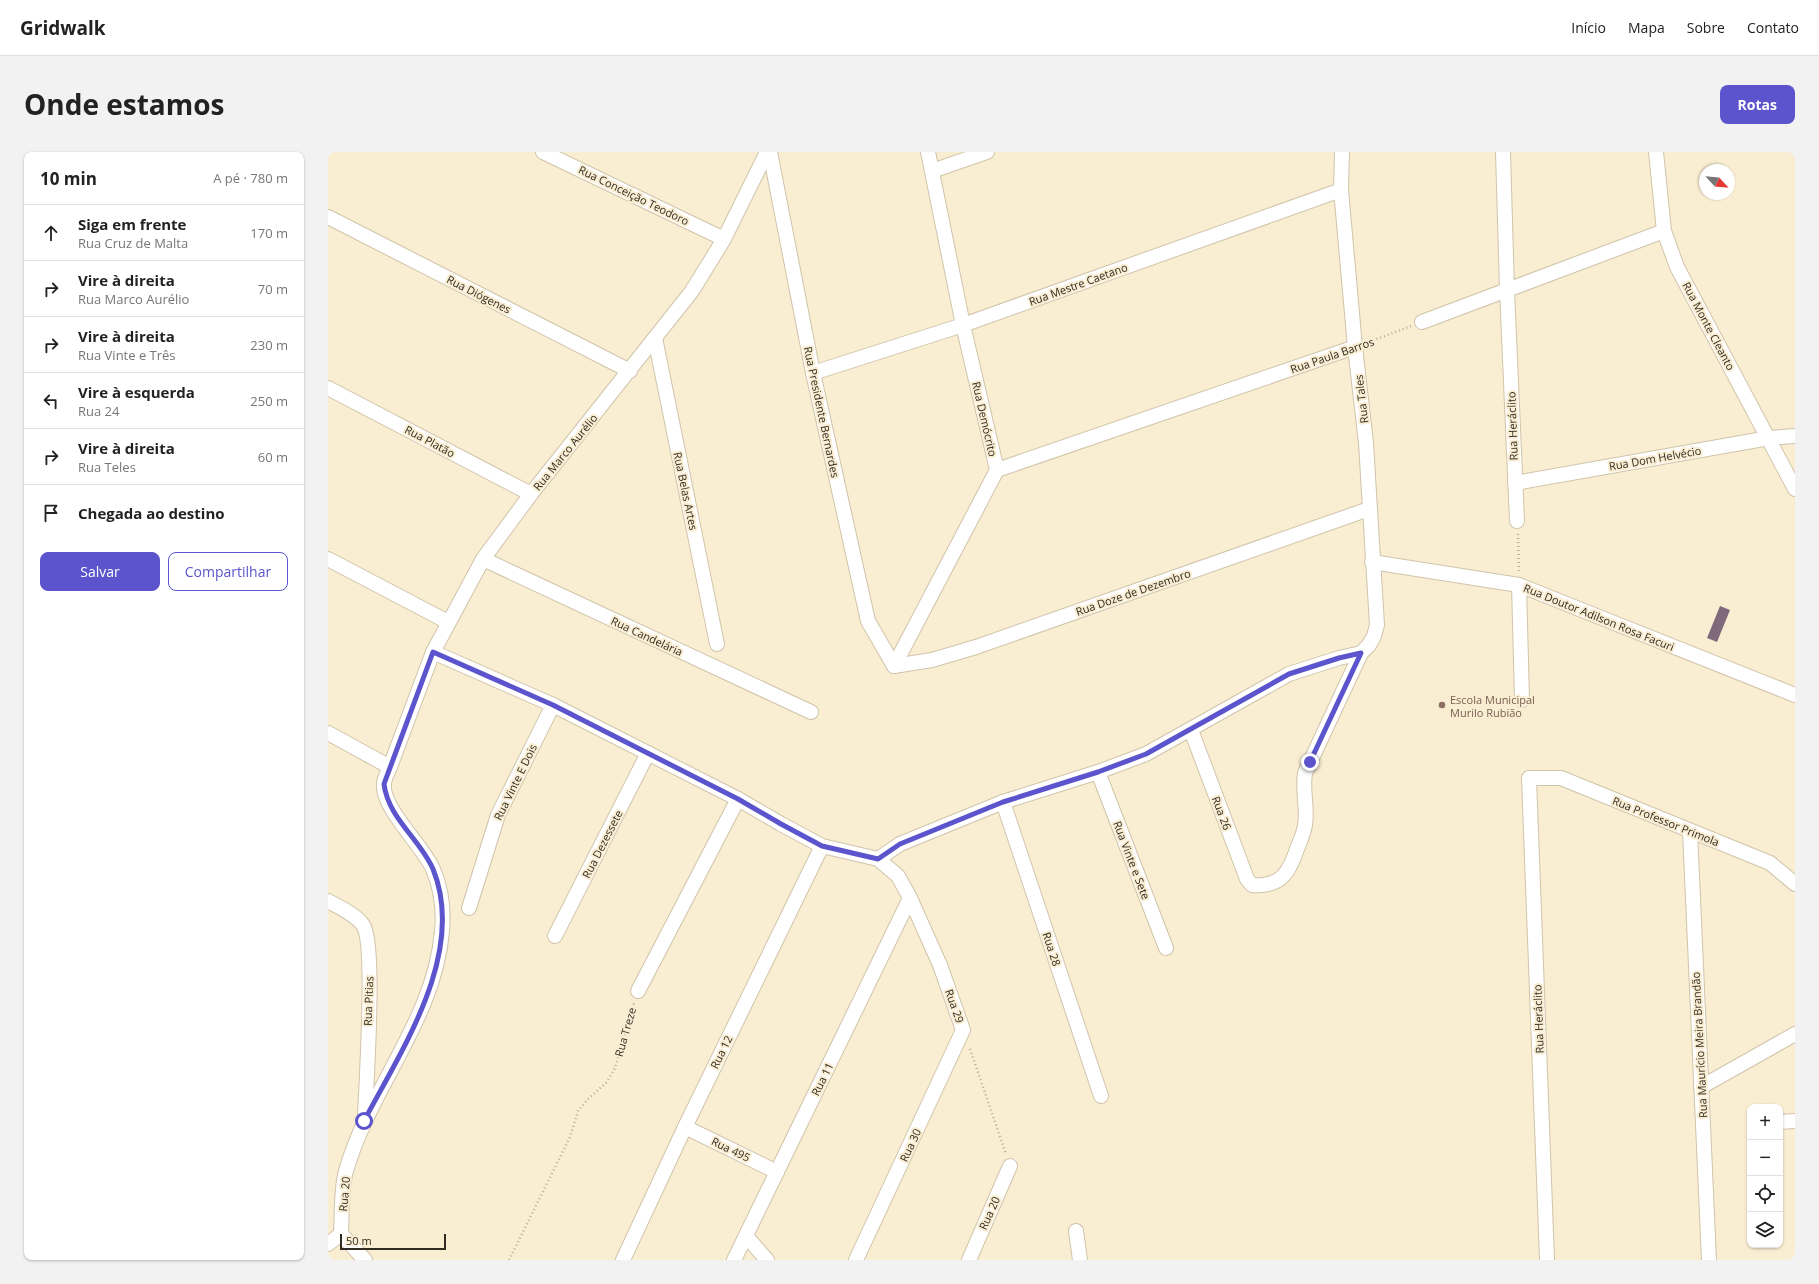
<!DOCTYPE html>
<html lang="pt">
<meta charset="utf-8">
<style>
:root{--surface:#fff;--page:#f2f2f2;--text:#222;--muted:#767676;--line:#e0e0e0;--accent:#5b54cc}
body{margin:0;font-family:"Open Sans",sans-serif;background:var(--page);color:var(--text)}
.controls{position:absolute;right:12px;bottom:12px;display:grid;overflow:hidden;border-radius:8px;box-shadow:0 1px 3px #0004}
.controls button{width:36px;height:36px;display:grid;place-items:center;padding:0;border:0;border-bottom:1px solid var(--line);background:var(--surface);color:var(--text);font:20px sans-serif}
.compass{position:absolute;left:1371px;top:12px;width:36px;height:36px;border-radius:50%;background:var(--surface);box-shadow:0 1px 3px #0004;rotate:116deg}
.scale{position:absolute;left:12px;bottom:10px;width:106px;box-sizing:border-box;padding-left:4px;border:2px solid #312c22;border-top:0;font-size:11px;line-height:14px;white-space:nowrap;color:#312c22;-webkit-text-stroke:3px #f9edd2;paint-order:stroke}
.stop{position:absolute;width:12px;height:12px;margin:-9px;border:3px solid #5b54cc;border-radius:50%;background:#fff}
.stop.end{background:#5b54cc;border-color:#fff;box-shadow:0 1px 4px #0008}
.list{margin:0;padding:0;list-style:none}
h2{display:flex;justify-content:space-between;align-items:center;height:52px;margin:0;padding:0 16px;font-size:17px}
h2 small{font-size:13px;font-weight:400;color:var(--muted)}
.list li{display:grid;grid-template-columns:26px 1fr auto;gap:12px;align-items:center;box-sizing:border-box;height:56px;padding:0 16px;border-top:1px solid var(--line)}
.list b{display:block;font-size:15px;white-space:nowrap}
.list p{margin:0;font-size:13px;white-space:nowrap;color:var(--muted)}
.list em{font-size:13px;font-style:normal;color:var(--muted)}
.actions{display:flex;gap:8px;padding:12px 16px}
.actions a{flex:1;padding:9px 0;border:1px solid var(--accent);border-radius:8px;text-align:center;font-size:14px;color:var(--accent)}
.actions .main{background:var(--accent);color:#fff}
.icon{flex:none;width:22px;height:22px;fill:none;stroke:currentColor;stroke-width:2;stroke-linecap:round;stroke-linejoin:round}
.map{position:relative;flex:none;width:1467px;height:1108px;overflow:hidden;border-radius:8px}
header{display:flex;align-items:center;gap:24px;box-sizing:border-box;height:56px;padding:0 20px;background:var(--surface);border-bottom:1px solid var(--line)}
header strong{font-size:19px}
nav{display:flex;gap:22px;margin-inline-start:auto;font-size:14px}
.intro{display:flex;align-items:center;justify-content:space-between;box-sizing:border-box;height:96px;padding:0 24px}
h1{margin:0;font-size:28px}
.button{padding:10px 18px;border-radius:8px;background:var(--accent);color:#fff;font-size:14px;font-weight:700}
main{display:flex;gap:24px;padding:0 24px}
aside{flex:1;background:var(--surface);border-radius:8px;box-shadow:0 1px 3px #0004}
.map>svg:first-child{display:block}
.building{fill:#7f697b}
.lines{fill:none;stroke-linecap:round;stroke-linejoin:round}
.street-casing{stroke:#d0c4aa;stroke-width:16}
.path{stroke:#b8ae99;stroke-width:2.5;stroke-dasharray:1 3;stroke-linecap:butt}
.street{stroke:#fff;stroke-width:14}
.route{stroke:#5b54cc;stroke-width:5}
.education-dot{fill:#8d6e63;stroke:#f9edd2;stroke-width:1.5}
.labels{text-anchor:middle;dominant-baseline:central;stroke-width:4;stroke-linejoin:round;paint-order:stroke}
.street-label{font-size:11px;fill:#312c22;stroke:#f9edd2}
.education-label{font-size:11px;fill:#785e54;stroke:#f9edd2;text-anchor:start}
</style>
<header>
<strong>Gridwalk</strong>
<nav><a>Início</a><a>Mapa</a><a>Sobre</a><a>Contato</a></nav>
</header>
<div class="intro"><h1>Onde estamos</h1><a class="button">Rotas</a></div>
<main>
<aside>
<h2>10 min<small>A pé · 780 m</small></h2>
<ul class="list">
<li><svg class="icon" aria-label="ahead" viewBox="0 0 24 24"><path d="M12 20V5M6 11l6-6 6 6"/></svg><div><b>Siga em frente</b><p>Rua Cruz de Malta</p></div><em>170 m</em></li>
<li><svg class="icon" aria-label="right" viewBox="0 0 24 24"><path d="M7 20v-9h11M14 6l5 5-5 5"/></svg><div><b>Vire à direita</b><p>Rua Marco Aurélio</p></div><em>70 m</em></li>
<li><svg class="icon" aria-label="right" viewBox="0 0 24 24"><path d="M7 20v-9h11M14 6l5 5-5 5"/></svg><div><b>Vire à direita</b><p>Rua Vinte e Três</p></div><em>230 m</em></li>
<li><svg class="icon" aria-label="left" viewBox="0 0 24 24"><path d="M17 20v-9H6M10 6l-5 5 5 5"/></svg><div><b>Vire à esquerda</b><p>Rua 24</p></div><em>250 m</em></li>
<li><svg class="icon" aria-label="right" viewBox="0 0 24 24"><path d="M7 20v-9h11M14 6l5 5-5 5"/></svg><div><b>Vire à direita</b><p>Rua Teles</p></div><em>60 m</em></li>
<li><svg class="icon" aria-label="arrive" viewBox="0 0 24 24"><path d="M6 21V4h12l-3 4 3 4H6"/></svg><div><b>Chegada ao destino</b></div></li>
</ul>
<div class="actions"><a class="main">Salvar</a><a>Compartilhar</a></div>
</aside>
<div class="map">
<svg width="1467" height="1108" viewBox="0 0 1467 1108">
<rect width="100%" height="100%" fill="#f9edd2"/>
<polygon class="building" points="1392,454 1402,458 1389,490 1379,486"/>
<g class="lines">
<g class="street-casing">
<g id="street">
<polyline points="215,0 396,87"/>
<polyline points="442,0 485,221 540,469 566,514"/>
<polyline points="1175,0 1179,138 1189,369"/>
<polyline points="1328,0 1336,79 1349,115 1467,337"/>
<polyline points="604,19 659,0"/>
<polyline points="0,65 302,219"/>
<polyline points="1094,170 1336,79"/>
<polyline points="327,186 389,492"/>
<polyline points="485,221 635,173 1013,38"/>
<polyline points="0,236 203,342"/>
<polyline points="669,318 1027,195"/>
<polyline points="1187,331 1441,286 1467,284"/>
<polyline points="0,407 120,470"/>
<polyline points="155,407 483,560"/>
<polyline points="1044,410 1191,433 1467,543"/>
<polyline points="1191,433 1194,548"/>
<polyline points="105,500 225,553 410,647 453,672 494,694 550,707 570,724 582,746 612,813 635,878 528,1108"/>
<polyline points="566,514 669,318 635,173 600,0"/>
<polyline points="566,514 604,508 648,495 1041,357"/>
<path d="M 863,578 L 919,727 L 924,733 C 953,735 961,721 969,697 C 972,689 976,681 977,673 C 980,657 974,638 977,621 L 1033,501"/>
<polyline points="0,581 62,615"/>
<polyline points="770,620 838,796"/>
<polyline points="675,650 773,944"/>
<polyline points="1362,679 1381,1108"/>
<polyline points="550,707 572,692 675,650 770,620 818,602 961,522 1011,506 1033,501 1041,493 1046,484 1049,473 1038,291 1027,195 1013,38 1014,0"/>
<path d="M 0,749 C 11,755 27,762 35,773 C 48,791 38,934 37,964"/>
<polyline points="141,756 170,663 225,553"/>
<polyline points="227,784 320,601"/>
<polyline points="310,839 410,647"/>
<polyline points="1373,935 1467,882"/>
<polyline points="1452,970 1467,969"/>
<polyline points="357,975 449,1020"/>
<polyline points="748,1079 752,1108"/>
<polyline points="418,1084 439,1108"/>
<polyline points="0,1092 13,1082"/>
<path d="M 37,1108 L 13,1082 C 14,1064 13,1035 18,1019 C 42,935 107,867 114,779 C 116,758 113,736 105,717 C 95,694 53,655 56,632 C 56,626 60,620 62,615 L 105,500 L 155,407 L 203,342 L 364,139 L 396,87 L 439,0"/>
<polyline points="295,1108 357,975 494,694"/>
<polyline points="406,1108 582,746"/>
<polyline points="641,1108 682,1014"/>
<polyline points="1219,1108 1201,626 1233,626 1442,711 1467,732"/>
</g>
</g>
<g class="path">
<polyline points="1041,190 1083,174"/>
<polyline points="1190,382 1191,421"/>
<polyline points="642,897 678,1002"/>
<polyline points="181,1108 242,985 250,959 259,948 279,930 287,916 306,851"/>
</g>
<use href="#street" class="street"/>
</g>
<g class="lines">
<path class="route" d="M 36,969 C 74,897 139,801 105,717 C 92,687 60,666 56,632 L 105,500 L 225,553 L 410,647 L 453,672 L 494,694 L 550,707 L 572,692 L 675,650 L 770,620 L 818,602 L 961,522 L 1011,506 L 1033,501 L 982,610"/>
</g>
<circle class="education-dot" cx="1114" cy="553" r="4"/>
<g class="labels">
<g class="street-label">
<text transform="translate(306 43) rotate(26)">Rua Conceição Teodoro</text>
<text transform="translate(750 132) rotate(-20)">Rua Mestre Caetano</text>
<text transform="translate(151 142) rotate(27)">Rua Diógenes</text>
<text transform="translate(1381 174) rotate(62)">Rua Monte Cleanto</text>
<text transform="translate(1004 203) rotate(-19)">Rua Paula Barros</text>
<text transform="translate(1033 247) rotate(-97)">Rua Tales</text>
<text transform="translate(494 260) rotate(78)">Rua Presidente Bernardes</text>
<text transform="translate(657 267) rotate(77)">Rua Demócrito</text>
<text transform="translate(1184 274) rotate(-92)">Rua Heráclito</text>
<text transform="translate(102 289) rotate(28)">Rua Platão</text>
<text transform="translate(237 300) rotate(-51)">Rua Marco Aurélio</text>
<text transform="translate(1327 306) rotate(-10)">Rua Dom Helvécio</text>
<text transform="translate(358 339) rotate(78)">Rua Belas Artes</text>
<text transform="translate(805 440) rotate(-19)">Rua Doze de Dezembro</text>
<text transform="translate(1271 465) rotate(22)">Rua Doutor Adilson Rosa Facuri</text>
<text transform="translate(319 484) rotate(25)">Rua Candelária</text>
<text transform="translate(187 630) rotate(-64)">Rua Vinte E Dois</text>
<text transform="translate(894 661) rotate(69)">Rua 26</text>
<text transform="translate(1338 669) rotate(22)">Rua Professor Primola</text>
<text transform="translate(274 692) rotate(-63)">Rua Dezessete</text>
<text transform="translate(804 708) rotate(69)">Rua Vinte e Sete</text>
<text transform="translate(724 797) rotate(72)">Rua 28</text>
<text transform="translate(40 849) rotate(-88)">Rua Pitias</text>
<text transform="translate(627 854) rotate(70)">Rua 29</text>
<text transform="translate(1210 867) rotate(-92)">Rua Heráclito</text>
<text transform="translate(297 880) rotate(-74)">Rua Treze</text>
<text transform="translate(1371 893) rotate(-93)">Rua Maurício Meira Brandão</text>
<text transform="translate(393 900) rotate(-64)">Rua 12</text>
<text transform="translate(494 927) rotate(-64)">Rua 11</text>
<text transform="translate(582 993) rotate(-65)">Rua 30</text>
<text transform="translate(403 997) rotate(26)">Rua 495</text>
<text transform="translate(16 1042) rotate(-85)">Rua 20</text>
<text transform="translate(661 1061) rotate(-66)">Rua 20</text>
</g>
<g class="education-label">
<text x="1122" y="547">Escola Municipal<tspan x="1122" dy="13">Murilo Rubião</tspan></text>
</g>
</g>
</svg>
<div class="controls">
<button>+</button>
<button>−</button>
<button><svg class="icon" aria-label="locate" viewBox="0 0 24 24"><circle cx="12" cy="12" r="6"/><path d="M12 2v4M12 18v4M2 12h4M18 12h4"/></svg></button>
<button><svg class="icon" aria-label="layers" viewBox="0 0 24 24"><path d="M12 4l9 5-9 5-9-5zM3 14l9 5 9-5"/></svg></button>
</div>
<svg class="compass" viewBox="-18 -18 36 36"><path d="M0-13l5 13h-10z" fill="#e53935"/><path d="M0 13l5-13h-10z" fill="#767676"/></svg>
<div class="scale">50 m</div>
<div class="stop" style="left:36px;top:969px"></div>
<div class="stop end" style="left:982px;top:610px"></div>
</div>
</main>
